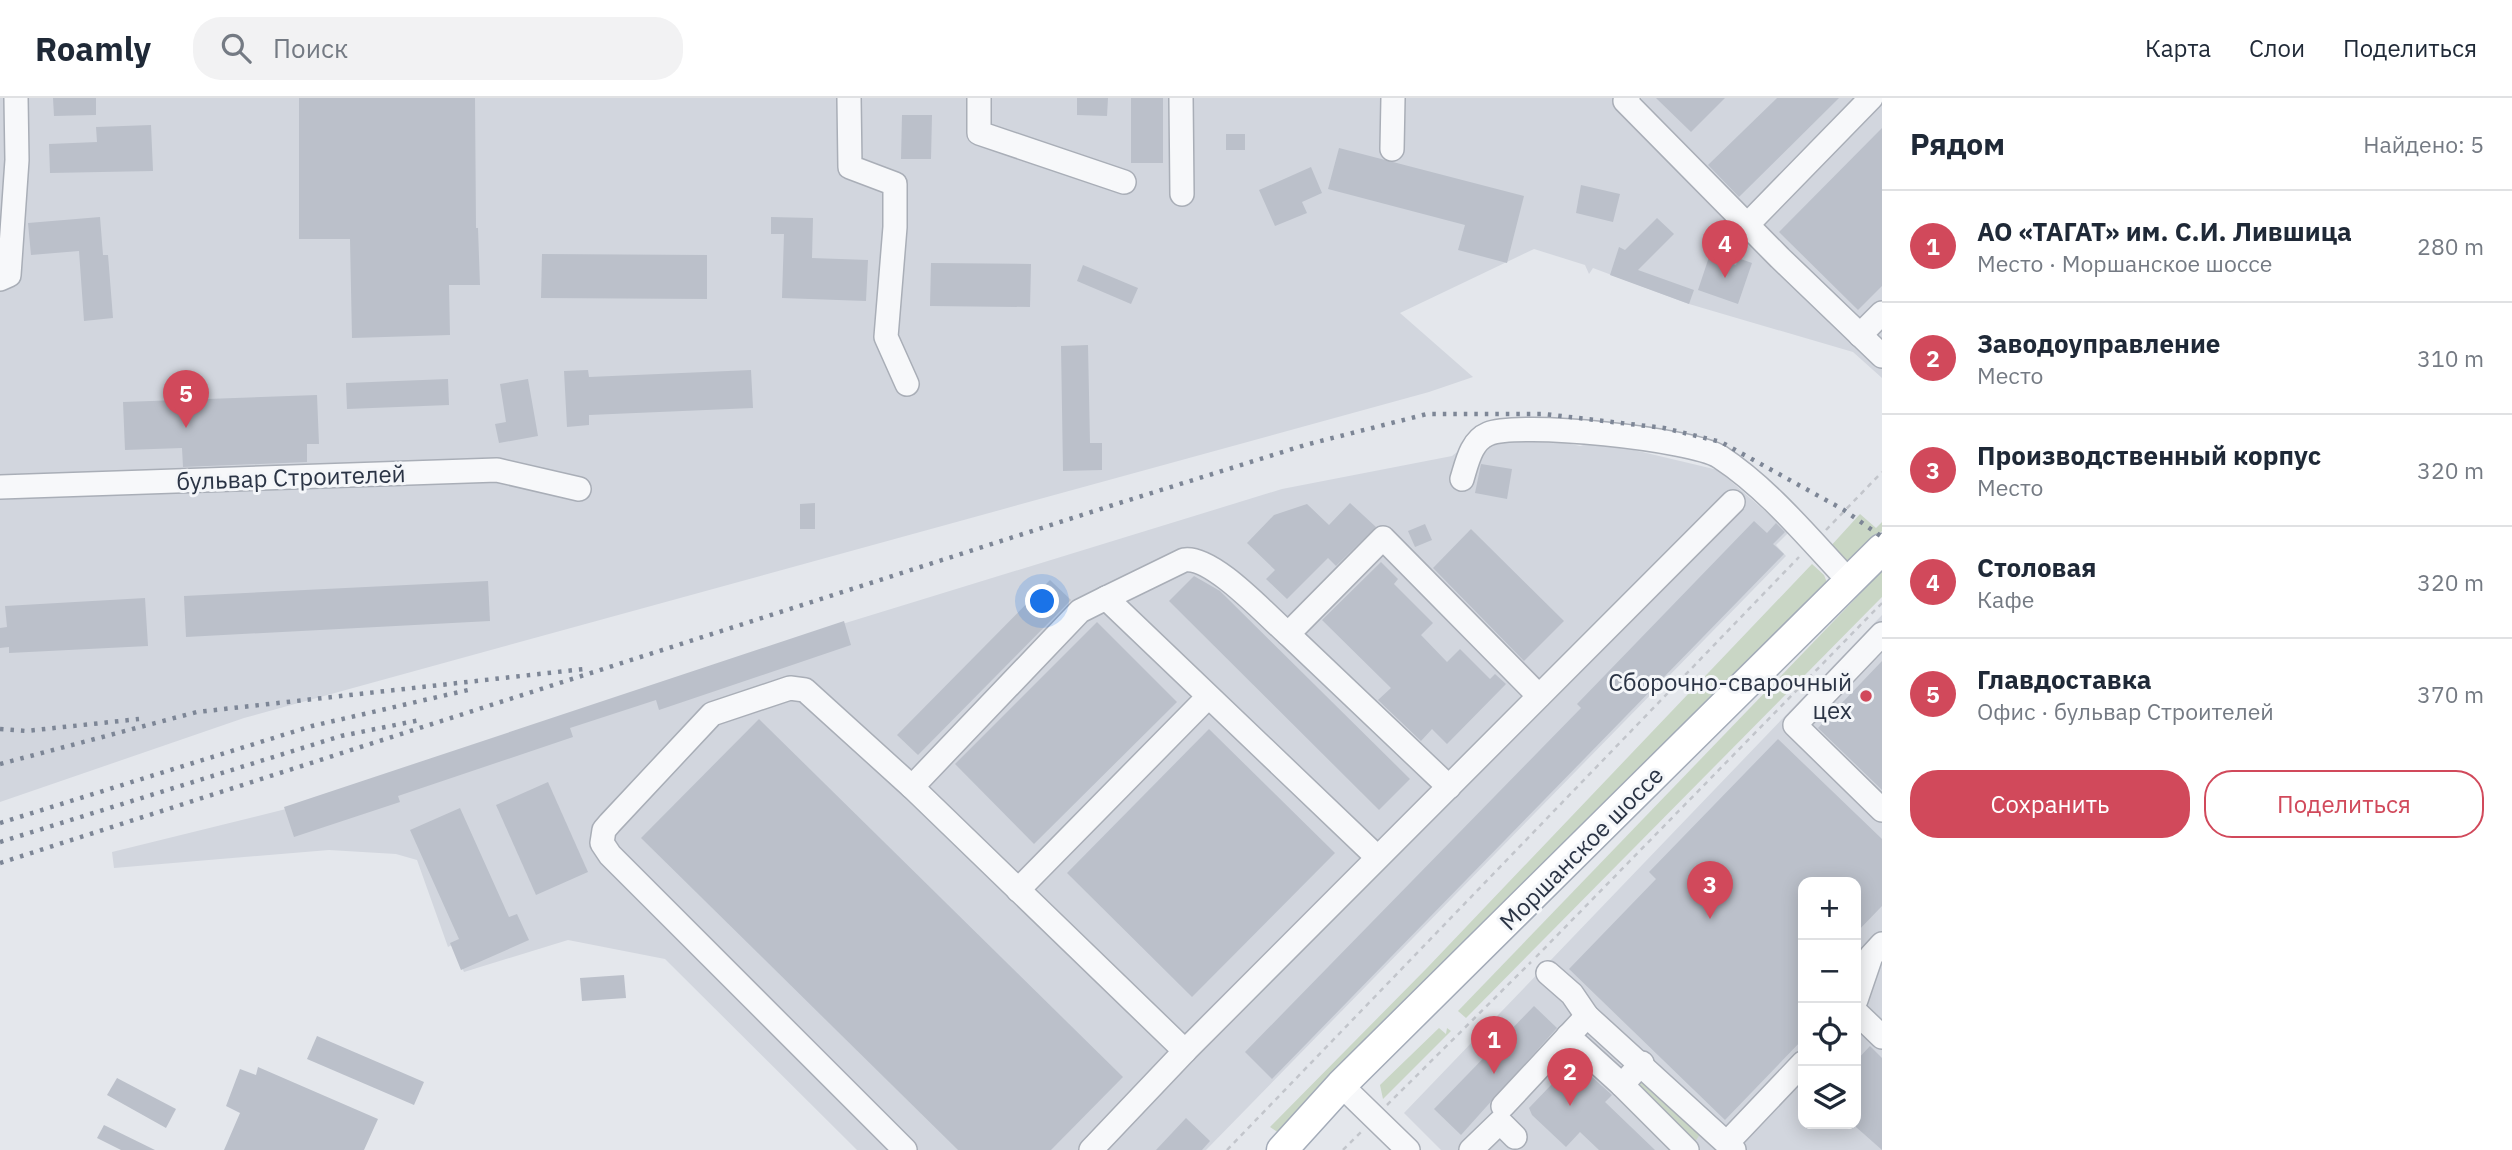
<!DOCTYPE html>
<html lang="ru">
<meta charset="utf-8">
<style>
:root{--surface:#fff;--page:#f2f2f3;--text:#1f2937;--muted:#747a83;--line:#e0e1e3;--accent:#d1495b}
body{margin:0;font-family:"IBM Plex Sans",sans-serif;background:var(--page);color:var(--text)}
.controls{position:absolute;right:21px;bottom:21px;display:grid;overflow:hidden;border-radius:14px;box-shadow:0 4px 18px #0003}
.controls button{width:63px;height:63px;display:grid;place-items:center;padding:0;border:0;border-bottom:2px solid var(--line);background:var(--surface);color:var(--text);font:35px sans-serif}
.you{position:absolute;left:1043px;top:504px;width:24px;height:24px;margin:-18px;border:5px solid #fff;border-radius:50%;background:#1a73e8;box-shadow:0 0 0 10px #1a73e833}
.badge{display:grid;place-items:center;width:46px;height:46px;border-radius:50%;background:var(--accent);color:#fff;font-size:23px;font-weight:700}
.pin{position:absolute;translate:-50% -58px;filter:drop-shadow(0 2px 4px #0008)}
.pin::after{content:'';position:absolute;top:37px;width:24px;height:21px;background:inherit;clip-path:polygon(0 0,100% 0,50% 100%)}
.list{margin:0;padding:0;list-style:none}
h2{display:flex;justify-content:space-between;align-items:center;height:91px;margin:0;padding:0 28px;font-size:30px}
h2 small{font-size:23px;font-weight:400;color:var(--muted)}
.list li{display:grid;grid-template-columns:46px 1fr auto;gap:21px;align-items:center;box-sizing:border-box;height:112px;padding:0 28px;border-top:2px solid var(--line)}
.list b{display:block;font-size:26px;white-space:nowrap}
.list p{margin:0;font-size:23px;white-space:nowrap;color:var(--muted)}
.list em{font-size:23px;font-style:normal;color:var(--muted)}
.actions{display:flex;gap:14px;padding:21px 28px}
.actions a{flex:1;padding:16px 0;border:2px solid var(--accent);border-radius:28px;text-align:center;font-size:24px;color:var(--accent)}
.actions .main{background:var(--accent);color:#fff}
.icon{flex:none;width:38px;height:38px;fill:none;stroke:currentColor;stroke-width:2;stroke-linecap:round;stroke-linejoin:round}
.map{position:relative;flex:none;width:1882px;height:1052px;overflow:hidden}
header{display:flex;align-items:center;gap:42px;box-sizing:border-box;height:98px;padding:0 35px;background:var(--surface);border-bottom:2px solid var(--line)}
header strong{font-size:33px}
nav{display:flex;gap:38px;margin-inline-start:auto;font-size:24px}
.search{width:490px;height:63px;background:var(--page);display:flex;align-items:center;gap:18px;box-sizing:border-box;padding:0 24px;border-radius:28px;color:var(--muted);font-size:26px}
main{display:flex}
aside{flex:1;background:var(--surface)}
.map>svg:first-child{display:block}
.built{fill:#d2d6de;fill-rule:evenodd}
.green{fill:#c9d6c5}
.building{fill:#bbc0ca}
.lines{fill:none;stroke-linecap:round;stroke-linejoin:round}
.minor-casing{stroke:#a9aeb7;stroke-width:26}
.major-casing{stroke:#a3abb8;stroke-width:33}
.path{stroke:#c2c5cb;stroke-width:2.5;stroke-dasharray:5 5;stroke-linecap:butt}
.minor{stroke:#f7f8fa;stroke-width:23}
.major{stroke:#fff;stroke-width:30}
.rail{stroke:#7d8696;stroke-width:4.5;stroke-dasharray:3.5 7;stroke-linecap:butt}
.poi-dot{fill:#d1495b;stroke:#f4f6f9;stroke-width:2.5}
.labels{text-anchor:middle;dominant-baseline:central;stroke-width:6;stroke-linejoin:round;paint-order:stroke}
.street-label{font-size:24px;fill:#2b3445;stroke:#f4f6f9}
.poi-label{font-size:24px;fill:#2b3445;stroke:#f4f6f9;text-anchor:end}
</style>
<header>
<strong>Roamly</strong>
<div class="search"><svg class="icon" aria-label="search" viewBox="0 0 24 24"><circle cx="10" cy="10" r="6"/><path d="M15 15l6 6"/></svg>Поиск</div>
<nav><a>Карта</a><a>Слои</a><a>Поделиться</a></nav>
</header>
<main>
<div class="map">
<svg width="1882" height="1052" viewBox="0 0 1882 1052">
<rect width="100%" height="100%" fill="#e4e7ec"/>
<g class="built">
<polygon points="0,0 1882,0 1882,280 1853,254 1689,206 1593,170 1589,176 1585,167 1534,151 1400,215 1473,279 1429,294 244,620 0,704"/>
<polygon points="1547,341 1580,348 1596,343 1718,372 1789,434 1776,447 1786,458 1206,1052 857,1052 665,861 568,842 464,874 452,847 448,849 417,762 396,756 329,752 114,770 112,754 286,711 813,535 1282,391 1452,358 1473,342 1484,351 1498,344"/>
<path d="M 1882,517 L 1882,1052 L 1441,1052 L 1404,1015 ZM 1803,784 L 1856,784 L 1856,1026 L 1803,1026 Z"/>
</g>
<g class="green">
<polygon points="1860,416 1876,430 1882,424 1882,433 1852,465 1845,465 1829,450"/>
<polygon points="1812,466 1824,477 1828,487 1285,1039 1270,1029 1427,870"/>
<polygon points="1882,473 1882,499 1466,920 1458,913"/>
<polygon points="1439,930 1446,936 1447,930 1451,933 1383,1001 1380,987"/>
<polygon points="1637,979 1700,1036 1695,1044 1691,1046 1632,984"/>
</g>
<g class="building">
<polygon points="53,0 96,0 96,17 54,18"/>
<polygon points="299,0 475,0 476,130 478,130 480,187 449,187 450,237 352,240 350,141 299,141"/>
<polygon points="1077,0 1108,0 1107,18 1077,17"/>
<rect x="1131" y="0" width="32" height="65"/>
<polygon points="1656,0 1725,0 1691,34"/>
<polygon points="1777,0 1839,0 1739,99 1708,67"/>
<polygon points="902,17 932,17 931,61 901,61"/>
<polygon points="151,27 153,73 50,75 49,46 97,44 96,29"/>
<polygon points="1882,30 1882,188 1858,212 1779,134"/>
<rect x="1226" y="36" width="19" height="16"/>
<polygon points="1339,50 1524,98 1507,165 1458,152 1465,127 1328,91"/>
<polygon points="1311,69 1322,95 1302,104 1307,115 1275,128 1259,92"/>
<polygon points="1581,87 1620,96 1613,124 1576,115"/>
<polygon points="100,119 103,157 108,157 113,220 84,223 79,153 31,157 28,125"/>
<polygon points="771,119 813,120 812,160 868,162 866,203 782,200 784,136 771,136"/>
<polygon points="1657,120 1674,136 1638,172 1694,192 1689,206 1610,177 1619,149 1625,152"/>
<polygon points="542,156 707,157 707,201 541,200"/>
<polygon points="1709,159 1736,167 1738,160 1752,165 1738,206 1698,192"/>
<polygon points="931,165 1031,166 1030,209 930,208"/>
<polygon points="1083,167 1138,190 1131,206 1077,183"/>
<polygon points="1088,247 1090,345 1102,345 1102,372 1063,373 1061,248"/>
<polygon points="588,272 589,279 751,272 753,310 589,317 589,327 567,329 564,273"/>
<polygon points="448,281 449,307 347,311 346,285"/>
<polygon points="528,281 538,338 499,345 495,326 506,324 500,286"/>
<polygon points="317,297 319,346 307,346 307,364 183,369 182,350 125,352 123,304"/>
<polygon points="1481,366 1512,371 1507,401 1475,395"/>
<polygon points="815,405 815,431 800,431 800,406"/>
<polygon points="1350,405 1376,429 1336,468 1328,460 1287,501 1266,481 1275,472 1247,445 1274,417 1307,406 1329,427"/>
<polygon points="1754,423 1767,435 1776,425 1785,434 1773,446 1784,456 1272,981 1245,954 1581,610 1577,606"/>
<polygon points="1425,426 1432,442 1415,449 1408,433"/>
<polygon points="1471,431 1564,523 1524,563 1433,470"/>
<polygon points="1381,464 1398,481 1394,486 1433,525 1421,537 1447,564 1460,551 1490,581 1495,576 1506,586 1447,646 1432,631 1421,643 1378,602 1391,590 1322,522"/>
<polygon points="1194,478 1220,493 1410,681 1379,712 1169,503"/>
<polygon points="1050,482 1071,502 918,657 897,637"/>
<polygon points="488,483 490,523 186,539 184,498"/>
<polygon points="145,500 148,548 9,555 9,549 0,550 0,530 7,529 5,508"/>
<polygon points="844,523 851,547 659,612 656,602 570,630 573,639 398,698 400,704 294,739 284,709"/>
<polygon points="1097,524 1177,604 1034,746 955,666"/>
<polygon points="1882,563 1882,692 1818,630"/>
<polygon points="759,621 1123,979 1051,1052 958,1052 641,740"/>
<polygon points="1209,631 1335,755 1192,899 1067,775"/>
<polygon points="1778,641 1882,741 1882,808 1856,835 1856,784 1803,784 1803,941 1725,1022 1569,871 1656,781 1649,774"/>
<polygon points="548,684 588,774 536,797 496,707"/>
<polygon points="460,710 509,819 517,816 529,842 461,872 450,845 459,841 410,732"/>
<polygon points="624,877 626,900 582,903 580,880"/>
<polygon points="1534,908 1557,930 1461,1037 1434,1011"/>
<polygon points="317,938 424,984 414,1007 307,961"/>
<polygon points="1870,948 1882,960 1882,1052 1856,1029 1856,963"/>
<polygon points="258,969 378,1021 364,1052 224,1052 240,1015 226,1008 240,971 256,977"/>
<polygon points="1581,969 1612,997 1605,1004 1655,1052 1599,1052 1580,1034 1566,1049 1532,1017 1529,1010 1553,985 1557,990"/>
<polygon points="117,980 176,1011 166,1030 107,997"/>
<polygon points="1186,1020 1210,1043 1202,1052 1156,1052"/>
<polygon points="104,1027 155,1052 121,1052 97,1040"/>
</g>
<g class="lines">
<g class="minor-casing">
<g id="minor">
<polyline points="849,0 850,69 895,86 895,129 886,239 907,286"/>
<polyline points="979,0 979,35 1124,84"/>
<polyline points="1181,0 1182,96"/>
<polyline points="1628,0 1625,3 1780,160 1882,258"/>
<polyline points="1392,51 1393,0"/>
<polyline points="1747,127 1871,0"/>
<polyline points="0,181 9,177 17,62 16,0"/>
<polyline points="1860,237 1882,215"/>
<path d="M 1462,381 C 1467,365 1471,343 1488,336 C 1518,323 1692,341 1720,359 C 1770,392 1810,442 1851,485"/>
<polyline points="0,389 497,372 579,391"/>
<path d="M 1106,500 L 1184,462 C 1212,457 1266,517 1288,536"/>
<polyline points="1882,536 1795,627 1882,712"/>
<polyline points="1449,689 1288,536 1383,440 1539,598"/>
<polyline points="1018,792 1208,599"/>
<polyline points="1548,875 1572,896 1587,918 1734,1052"/>
<polyline points="1856,902 1871,858 1882,846"/>
<polyline points="1856,914 1882,939"/>
<polyline points="1568,938 1622,987"/>
<polyline points="1185,953 912,689 1080,513 1106,500 1377,759"/>
<polyline points="1642,965 1622,987 1687,1052"/>
<polyline points="1341,987 1408,1052"/>
<polyline points="1503,1008 1587,918"/>
<polyline points="1727,1045 1803,965"/>
<polyline points="905,1052 610,757 602,745 604,732 610,725 712,616 790,590 805,592 912,689"/>
<polyline points="1091,1052 1185,953 1733,404"/>
<polyline points="1471,1052 1500,1024 1515,1039"/>
</g>
</g>
<g class="major-casing">
<polyline id="major" points="1282,1052 1341,987 1882,451"/>
</g>
<g class="path">
<polyline points="1826,432 1882,374"/>
<polyline points="1536,859 1882,505"/>
<polyline points="1387,1007 1531,864"/>
<polyline points="1227,1052 1799,459"/>
<polyline points="1343,1052 1363,1032"/>
</g>
<use href="#minor" class="minor"/>
<use href="#major" class="major"/>
<g class="rail">
<polyline points="0,631 26,633 139,621"/>
<polyline points="0,666 197,614 584,571"/>
<polyline points="0,725 312,628 468,592"/>
<polyline points="0,744 341,638 420,622"/>
<polyline points="0,765 1110,408 1305,347 1427,316 1544,316 1664,330 1721,344 1844,412 1882,439"/>
</g>
</g>
<circle class="poi-dot" cx="1866" cy="598" r="7"/>
<g class="labels">
<g class="street-label">
<text transform="translate(291 379) rotate(-2)">бульвар Строителей</text>
<text transform="translate(1581 750) rotate(-45)">Моршанское шоссе</text>
</g>
<g class="poi-label">
<text x="1852" y="584">Сборочно-сварочный<tspan x="1852" dy="28">цех</tspan></text>
</g>
</g>
</svg>
<div class="controls">
<button>+</button>
<button>−</button>
<button><svg class="icon" aria-label="locate" viewBox="0 0 24 24"><circle cx="12" cy="12" r="6"/><path d="M12 2v4M12 18v4M2 12h4M18 12h4"/></svg></button>
<button><svg class="icon" aria-label="layers" viewBox="0 0 24 24"><path d="M12 4l9 5-9 5-9-5zM3 14l9 5 9-5"/></svg></button>
</div>
<div class="you"></div>
<div class="pin badge" style="left:1494px;top:976px">1</div>
<div class="pin badge" style="left:1570px;top:1008px">2</div>
<div class="pin badge" style="left:1710px;top:821px">3</div>
<div class="pin badge" style="left:1725px;top:180px">4</div>
<div class="pin badge" style="left:186px;top:330px">5</div>
</div>
<aside>
<h2>Рядом<small>Найдено: 5</small></h2>
<ul class="list">
<li><span class="badge">1</span><div><b>АО «ТАГАТ» им. С.И. Лившица</b><p>Место · Моршанское шоссе</p></div><em>280 m</em></li>
<li><span class="badge">2</span><div><b>Заводоуправление</b><p>Место</p></div><em>310 m</em></li>
<li><span class="badge">3</span><div><b>Производственный корпус</b><p>Место</p></div><em>320 m</em></li>
<li><span class="badge">4</span><div><b>Столовая</b><p>Кафе</p></div><em>320 m</em></li>
<li><span class="badge">5</span><div><b>Главдоставка</b><p>Офис · бульвар Строителей</p></div><em>370 m</em></li>
</ul>
<div class="actions"><a class="main">Сохранить</a><a>Поделиться</a></div>
</aside>
</main>
